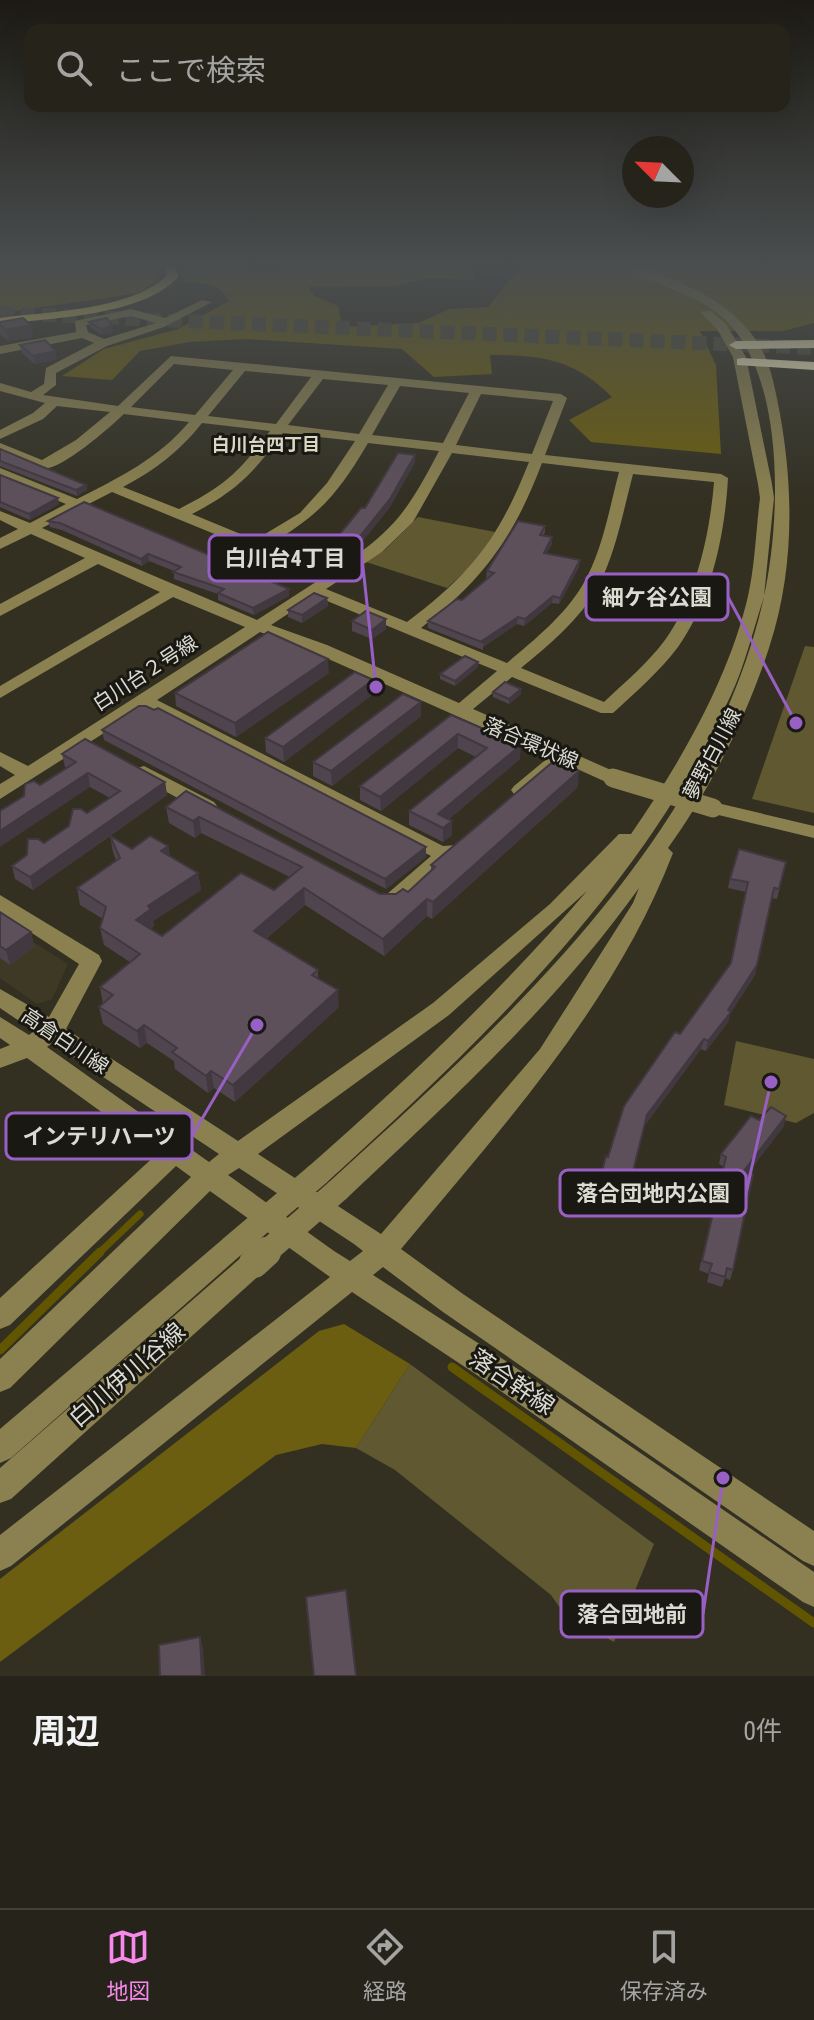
<!DOCTYPE html>
<html lang="ja">
<meta charset="utf-8">
<style>
:root{--surface:#26241a;--page:#323027;--text:#f1f3f6;--muted:#a4a4a2;--line:#424139;--accent:#f788ec}
body{margin:0;font-family:"Roboto Condensed","Noto Sans JP",sans-serif;background:var(--page);color:var(--text)}
.compass{position:absolute;left:622px;top:136px;width:72px;height:72px;border-radius:50%;background:var(--surface);box-shadow:0 8px 32px #0002;rotate:294deg}
.list{margin:0;padding:0;list-style:none}
h2{display:flex;justify-content:space-between;align-items:center;height:104px;margin:0;padding:0 32px;font-size:34px}
h2 small{font-size:26px;font-weight:400;color:var(--muted)}
.icon{flex:none;width:44px;height:44px;fill:none;stroke:currentColor;stroke-width:2;stroke-linecap:round;stroke-linejoin:round}
.map{position:relative;flex:none;width:814px;height:1676px;overflow:hidden}
.search{position:absolute;background:var(--surface);box-shadow:0 8px 32px #0002;left:24px;right:24px;top:24px;height:88px;display:flex;align-items:center;gap:20px;box-sizing:border-box;padding:0 28px;border-radius:16px;color:var(--muted);font-size:30px}
.sheet{height:232px;background:var(--surface)}
nav{display:flex;justify-content:space-around;align-items:center;box-sizing:border-box;height:112px;border-top:2px solid var(--line);background:var(--surface);font-size:22px;color:var(--muted)}
nav a{display:grid;justify-items:center;gap:4px}
nav .on{color:var(--accent)}
.map>svg:first-child{display:block}
.built{fill:#3d3924}
.green{fill:#605830}
.forest{fill:#6b5e10}
.lines{fill:none;stroke-linecap:round;stroke-linejoin:round}
.stream-far1{stroke:#625500;stroke-width:7}
.stream{stroke:#625500;stroke-width:9}
.highway-tunnel{stroke:#4c4a3c;stroke-width:14;stroke-dasharray:14 7;stroke-linecap:butt}
.minor{fill:#8b8150;fill-rule:evenodd}
.major{fill:#e7d367;fill-rule:evenodd}
.highway{fill:#fbf3c4;fill-rule:evenodd}
.minor-bridge-far2{stroke:#8b8150;stroke-width:19}
.minor-bridge-far1{stroke:#8b8150;stroke-width:24}
.minor-bridge{stroke:#8b8150;stroke-width:30}
.wall{fill:#50454e}
.shaded-wall{fill:#413840}
.building{fill:#5d505b;stroke:#413840;stroke-width:2}
.labels{text-anchor:middle;dominant-baseline:central;stroke-width:6;stroke-linejoin:round;paint-order:stroke}
.far-neighbourhood-label{font-size:18px;font-weight:bold;fill:#dbd7c5;stroke:#191812}
.street-label{font-size:20px;fill:#dcdbd2;stroke:#191812}
.near-street-label{font-size:24px;fill:#dcdbd2;stroke:#191812}
.leader{fill:none;stroke:#9860c5;stroke-width:3}
.callout-dot{fill:#9860c5;stroke:#191812;stroke-width:3}
.callout{fill:#191812;stroke:#9860c5;stroke-width:3}
.callout-label{font-size:22px;text-anchor:middle;font-weight:bold;fill:#dcdbd2}
</style>
<div class="map">
<svg width="814" height="1676" viewBox="0 0 814 1676">
<rect width="100%" height="100%" fill="#333022"/>
<polygon class="built" points="5,924 68,964 52,999 37,1004 0,978 0,927"/>
<g class="green">
<polygon points="418,517 495,532 478,560 447,588 366,562 385,550"/>
<polygon points="805,646 814,647 814,813 752,799"/>
<polygon points="736,1041 814,1059 814,1113 796,1123 724,1105"/>
<polygon points="410,1364 654,1544 614,1642 565,1615 551,1595 395,1470 356,1448"/>
</g>
<g class="forest">
<polygon points="0,266 157,266 155,282 139,293 0,313"/>
<path d="M 184,266 L 273,272 L 296,266 L 473,266 L 473,280 L 426,278 L 394,286 L 308,287 L 316,297 L 338,306 L 342,327 L 419,323 L 449,309 L 488,307 L 518,270 L 814,266 L 814,323 L 783,331 L 700,331 L 716,365 L 721,454 L 591,442 L 569,420 L 612,397 C 574,359 542,355 490,355 L 492,374 L 434,377 L 402,349 L 246,339 L 190,342 L 140,351 L 112,380 L 62,376 L 104,349 L 178,329 L 229,301 C 219,282 204,283 183,282 Z"/>
<polygon points="344,1324 410,1364 356,1448 322,1444 276,1455 0,1662 0,1579 319,1331"/>
</g>
<g class="lines">
<polyline class="stream-far1" points="98,1254 140,1214"/>
<g class="stream">
<polyline points="0,1350 100,1252"/>
<polyline points="452,1367 814,1623"/>
</g>
<polyline class="highway-tunnel" points="0,313 814,348"/>
<g class="minor">
<path d="M 622,266 C 645,266 664,276 685,285 C 713,297 739,315 756,340 C 771,362 775,389 780,414 C 794,492 794,572 769,648 C 746,718 711,788 668,848 L 673,853 C 615,1004 503,1126 401,1249 L 463,1294 L 814,1531 L 814,1566 L 803,1561 L 443,1312 L 383,1267 L 373,1275 L 512,1365 L 814,1572 L 814,1607 L 803,1602 L 492,1385 L 352,1292 L 11,1566 L 0,1571 L 0,1535 L 330,1277 L 210,1191 L 10,1388 L 0,1392 L 0,1359 L 191,1177 L 176,1166 L 10,1325 L 0,1329 L 0,1298 L 158,1153 L 27,1058 L 0,1068 L 0,1049 L 10,1045 L 0,1038 L 0,1017 L 29,1035 L 34,1031 L 0,1008 L 0,989 L 49,1017 L 79,964 L 0,912 L 0,895 L 99,955 L 102,961 L 66,1029 L 238,1141 L 433,1003 L 550,904 L 619,834 L 631,834 C 679,765 729,679 748,596 C 755,565 756,530 760,498 L 758,484 L 733,357 L 717,329 L 701,313 L 703,311 L 711,311 L 726,324 L 746,357 L 772,484 L 774,498 L 764,596 C 781,519 786,371 721,316 C 691,291 653,286 622,266 ZM 764,597 C 709,841 505,1022 328,1183 L 324,1191 L 328,1199 L 337,1202 L 346,1199 C 449,1102 556,1004 639,888 L 633,903 L 540,1049 L 381,1234 L 258,1154 L 449,1015 L 587,891 C 501,991 407,1080 308,1167 L 304,1175 L 308,1183 L 317,1186 L 326,1183 C 483,1040 641,890 731,695 C 745,665 753,630 764,597 ZM 52,1043 L 219,1154 L 209,1162 L 47,1047 ZM 239,1168 L 354,1244 L 363,1251 L 350,1261 L 334,1251 L 228,1175 Z"/>
<path d="M 202,300 L 212,302 L 164,327 L 107,346 L 56,373 L 56,385 L 43,395 L 118,406 L 171,356 L 561,394 L 567,398 L 545,455 L 721,474 L 728,478 C 725,534 711,601 678,647 C 659,672 636,692 613,713 L 601,713 L 512,677 L 473,709 L 620,774 L 623,778 L 620,782 L 606,782 L 564,763 L 528,794 L 514,794 L 511,790 L 514,786 L 549,757 L 315,653 L 260,632 L 157,700 L 443,846 L 458,845 L 461,850 L 458,855 L 396,908 L 382,908 L 373,900 L 377,895 L 387,894 L 431,856 L 145,707 L 0,799 L 0,784 L 15,775 L 0,766 L 0,752 L 28,766 L 245,627 L 173,597 L 0,698 L 0,686 L 160,592 L 98,564 L 0,616 L 0,604 L 85,558 L 31,534 L 0,549 L 0,538 L 18,529 L 0,520 L 0,511 L 30,523 L 66,504 L 0,477 L 0,468 L 77,499 C 120,477 158,459 189,422 L 124,414 C 109,428 61,471 41,469 C 28,467 12,457 0,452 L 0,443 L 42,460 L 76,440 L 110,412 L 57,406 L 43,419 L 0,439 L 0,430 L 33,413 L 45,403 L 0,391 L 0,383 L 31,392 L 44,384 L 46,368 L 94,343 L 82,338 L 0,354 L 0,346 L 76,332 L 75,321 L 131,309 L 165,318 ZM 131,316 L 156,323 L 104,339 L 88,332 L 86,325 ZM 174,364 L 233,370 L 195,415 L 131,407 ZM 245,371 L 311,377 L 276,424 L 208,416 ZM 323,379 L 388,385 L 359,434 L 288,425 ZM 400,386 L 469,393 L 443,443 L 372,435 ZM 481,394 L 553,401 L 532,454 L 456,445 ZM 202,423 L 270,431 C 238,473 226,485 179,509 L 123,487 C 155,470 179,452 202,423 ZM 283,433 L 355,441 L 327,483 L 300,513 L 255,540 L 192,514 C 238,490 252,474 283,433 ZM 368,443 L 439,451 C 406,514 393,532 333,571 L 268,545 C 319,516 338,494 368,443 ZM 452,453 L 529,462 C 499,538 472,573 407,622 L 326,589 L 382,552 L 413,522 ZM 542,463 L 619,472 C 609,510 602,553 582,586 C 564,616 534,640 507,663 L 421,628 C 483,580 514,537 542,463 ZM 633,474 L 714,482 C 710,533 696,598 665,640 C 648,663 625,682 604,702 L 521,668 C 548,646 581,618 598,587 C 616,552 623,512 633,474 ZM 112,492 L 322,578 L 257,620 L 42,528 ZM 315,596 L 497,671 L 459,703 L 327,645 L 271,625 Z"/>
<polygon points="144,766 214,802 217,806 207,812 200,810 137,776 135,772 137,768"/>
<polygon points="713,802 814,826 814,838 706,812 703,808 706,804"/>
<polygon points="233,1234 242,1238 246,1246 242,1254 11,1458 0,1463 0,1429 224,1238"/>
<polygon points="254,1251 264,1255 267,1263 264,1271 11,1499 0,1503 0,1468 244,1255"/>
</g>
<path class="major" d="M 166,266 L 176,266 L 178,277 C 143,316 51,318 0,324 L 0,318 C 50,311 128,311 167,276 Z"/>
<g class="highway">
<polygon points="814,340 814,348 736,349 729,345 736,341"/>
<polygon points="742,358 814,362 814,370 737,365 737,359"/>
</g>
<polyline class="minor-bridge-far2" points="613,778 713,808"/>
<g class="minor-bridge-far1">
<polyline points="233,1246 317,1175"/>
<polyline points="264,1254 337,1191"/>
</g>
<polyline class="minor-bridge" points="254,1263 266,1252"/>
</g>
<g class="wall">
<polygon points="0,322 31,325 33,337 8,341 0,334"/>
<polygon points="89,322 113,332 102,335 90,327"/>
<polygon points="20,345 57,359 35,364 22,353"/>
<polygon points="0,449 86,485 87,490 77,496 0,466"/>
<polygon points="415,455 415,462 390,507 353,553 350,550 332,567 322,563 322,556"/>
<polygon points="0,475 59,504 30,520 0,507"/>
<polygon points="84,502 289,596 254,615 218,600 218,594 174,579 174,571 149,561 142,566 62,530 50,527 48,521"/>
<polygon points="545,526 545,532 543,536 552,537 552,544 546,554 579,567 559,604 552,603 524,626 517,624 483,647 483,650 428,628 428,621 462,600 488,579 486,578 487,571"/>
<polygon points="327,598 328,606 302,623 288,617 288,610"/>
<polygon points="352,621 386,629 372,639 352,631"/>
<polygon points="478,667 455,686 440,679 440,674"/>
<polygon points="329,673 236,737 176,706 175,693"/>
<polygon points="521,689 521,694 509,704 493,697 493,692"/>
<polygon points="373,694 284,762 266,752 265,738"/>
<polygon points="451,715 520,759 449,819 452,821 452,835 443,842 409,825 409,811 476,757 458,748 381,811 360,800 360,786"/>
<polygon points="421,716 332,786 313,776 313,762"/>
<polygon points="102,730 426,847 426,857 386,889 104,740"/>
<polygon points="62,754 165,782 167,795 110,836 132,849 168,846 170,856 198,873 201,890 153,921 154,926 150,929 162,936 274,890 290,877 201,833 195,838 169,823 166,807 186,791 380,894 396,894 408,892 431,871 431,865 578,787 432,919 427,916 384,956 305,905 266,939 318,970 318,978 339,1007 235,1102 214,1088 208,1093 175,1069 174,1061 147,1043 140,1048 103,1024 99,1007 103,1004 100,987 130,962 104,945 100,928 103,919 80,905 77,888 116,860 113,852 110,836 33,890 15,879 12,866 110,798 90,787 65,767"/>
<polygon points="786,862 777,899 772,898 755,975 730,1014 728,1022 706,1051 701,1049 645,1125 622,1217 593,1209 595,1199 608,1157 680,1034 731,963 746,892 728,888 730,879"/>
<polygon points="0,912 31,932 34,947 10,965 0,958"/>
<polygon points="759,1120 784,1126 748,1173 733,1270 730,1280 725,1278 722,1287 707,1282 709,1274 699,1270 724,1167 719,1164 721,1154"/>
</g>
<g class="shaded-wall">
<polygon points="31,325 33,337 8,341 6,330"/>
<polygon points="112,326 113,332 102,335 101,329"/>
<polygon points="55,351 57,359 35,364 33,356"/>
<polygon points="415,455 415,462 390,507 353,553 353,545"/>
<polygon points="86,485 87,490 77,496 76,490"/>
<polygon points="58,498 59,504 30,520 29,514"/>
<polygon points="552,537 552,544 543,560 544,553"/>
<polygon points="349,543 350,550 332,567 332,560"/>
<polygon points="148,554 149,561 142,566 141,559"/>
<polygon points="580,560 579,567 559,604 560,598"/>
<polygon points="289,589 289,596 254,615 253,608"/>
<polygon points="553,596 552,603 524,626 525,619"/>
<polygon points="327,598 328,606 302,623 302,615"/>
<polygon points="518,617 517,624 483,647 484,643 482,641"/>
<polygon points="386,619 386,629 372,639 372,630"/>
<polygon points="328,659 329,673 236,737 235,723"/>
<polygon points="478,662 478,667 455,686 455,681"/>
<polygon points="373,680 373,694 284,762 283,747"/>
<polygon points="521,689 521,694 509,704 509,699"/>
<polygon points="421,702 421,716 332,786 331,771"/>
<polygon points="458,734 458,748 381,811 380,797"/>
<polygon points="521,745 520,759 440,827 438,814"/>
<polygon points="579,771 578,787 432,919 433,902"/>
<polygon points="88,773 90,787 0,847 0,831"/>
<polygon points="165,782 167,795 33,890 30,877"/>
<polygon points="199,817 201,833 195,838 193,821"/>
<polygon points="452,821 452,835 443,842 443,828"/>
<polygon points="168,846 171,863 161,851"/>
<polygon points="426,847 426,857 386,889 385,879"/>
<polygon points="198,873 201,890 153,921 154,926 139,937 136,920 148,906"/>
<polygon points="304,888 305,905 255,948 254,931"/>
<polygon points="427,899 427,916 384,956 383,939"/>
<polygon points="31,932 34,947 10,965 6,950"/>
<polygon points="757,965 755,975 730,1014 728,1022 706,1051 708,1041"/>
<polygon points="338,990 339,1007 235,1102 233,1085"/>
<polygon points="144,1025 147,1043 140,1048 137,1031"/>
<polygon points="704,1039 701,1049 645,1125 622,1217 647,1115"/>
<polygon points="211,1071 214,1088 208,1093 206,1076"/>
<polygon points="786,1116 784,1126 741,1182 743,1172"/>
<polygon points="200,1637 203,1649 205,1676 202,1676"/>
</g>
<g class="building">
<polygon points="23,318 31,325 6,330 0,325 0,322"/>
<polygon points="107,318 112,326 101,329 89,322"/>
<polygon points="45,340 55,351 33,356 20,345"/>
<polygon points="0,449 86,485 76,490 0,461"/>
<polygon points="398,453 415,455 390,499 353,545 349,543 332,560 322,556 361,508 365,508"/>
<polygon points="0,475 58,498 29,514 0,502"/>
<polygon points="84,502 289,589 253,608 218,593 224,589 173,572 181,567 148,554 141,559 60,523 48,521"/>
<polygon points="518,521 545,526 540,535 552,537 544,553 580,560 560,598 553,596 525,619 518,617 482,641 484,643 428,621 457,599 462,600 494,573 487,571"/>
<polygon points="314,593 327,598 302,615 288,610"/>
<polygon points="366,611 386,619 372,630 352,621"/>
<polygon points="268,632 328,659 235,723 175,693"/>
<polygon points="465,656 478,662 455,681 440,674"/>
<polygon points="355,672 373,680 283,747 265,738"/>
<polygon points="505,682 521,689 509,699 493,692"/>
<polygon points="403,694 421,702 331,771 313,762"/>
<polygon points="139,706 146,706 154,710 158,708 426,847 385,879 102,730"/>
<polygon points="451,715 521,745 438,814 452,821 443,828 409,811 487,748 458,734 380,797 360,786"/>
<polygon points="85,739 165,782 30,877 12,866 27,855 28,839 38,839 44,843 69,826 73,809 81,809 87,813 120,791 88,773 0,831 0,811 24,796 25,784 34,781 40,785 76,762 62,754"/>
<polygon points="555,760 579,771 433,902 427,899 383,939 304,888 254,931 318,970 312,975 338,990 233,1085 211,1071 206,1076 172,1052 177,1048 144,1025 137,1031 99,1007 113,995 100,987 140,954 100,928 106,907 77,888 120,858 110,836 132,849 150,836 168,846 161,851 198,873 148,906 151,909 136,920 162,936 241,873 274,890 302,867 199,817 193,821 166,807 186,791 380,894 396,894 403,889 408,892 435,867 431,865"/>
<polygon points="739,849 786,862 779,889 774,888 757,965 728,1010 731,1012 708,1041 704,1039 647,1115 624,1207 595,1199 606,1156 608,1157 624,1106 675,1032 680,1034 731,963 748,882 730,879"/>
<polygon points="0,912 31,932 6,950 0,946"/>
<polygon points="771,1107 786,1116 743,1172 753,1174 733,1270 727,1268 725,1277 709,1272 712,1264 702,1261 726,1157 721,1154 751,1116 759,1120"/>
<polygon points="346,1590 356,1676 314,1676 306,1597"/>
<polygon points="200,1637 202,1676 160,1676 159,1645"/>
</g>
<linearGradient id="sky" x2="0" y2="1"><stop stop-color="#1c1a13"/><stop offset="0.53" stop-color="#4a4e4f"/><stop offset="1" stop-color="#4a4e4f" stop-opacity="0"/></linearGradient>
<rect width="814" height="501" fill="url(#sky)"/>
<g class="labels">
<g class="far-neighbourhood-label">
<text x="266" y="444">白川台四丁目</text>
</g>
<g class="street-label">
<text transform="translate(145 673) rotate(-33)">白川台２号線</text>
<text transform="translate(531 743) rotate(23)">落合環状線</text>
<text transform="translate(712 754) rotate(-62)">夢野白川線</text>
<text transform="translate(65 1041) rotate(34)">高倉白川線</text>
</g>
<g class="near-street-label">
<text transform="translate(127 1375) rotate(-41)">白川伊川谷線</text>
<text transform="translate(512 1382) rotate(34)">落合幹線</text>
</g>
</g>
<path class="leader" d="M376 687L362 558M796 723L728 597M257 1025L192 1136M771 1082L746 1193M723 1478L703 1614"/>
<g class="callout-dot">
<circle cx="376" cy="687" r="8"/>
<circle cx="796" cy="723" r="8"/>
<circle cx="257" cy="1025" r="8"/>
<circle cx="771" cy="1082" r="8"/>
<circle cx="723" cy="1478" r="8"/>
</g>
<g class="callout">
<rect x="209" y="535" width="153" height="46" rx="8"/>
<rect x="586" y="574" width="142" height="46" rx="8"/>
<rect x="6" y="1113" width="186" height="46" rx="8"/>
<rect x="560" y="1170" width="186" height="46" rx="8"/>
<rect x="561" y="1591" width="142" height="46" rx="8"/>
</g>
<g class="callout-label">
<text x="285" y="566">白川台4丁目</text>
<text x="657" y="605">細ケ谷公園</text>
<text x="99" y="1144">インテリハーツ</text>
<text x="653" y="1201">落合団地内公園</text>
<text x="632" y="1622">落合団地前</text>
</g>
</svg>
<svg class="compass" viewBox="-18 -18 36 36"><path d="M0-13l5 13h-10z" fill="#e53935"/><path d="M0 13l5-13h-10z" fill="#a4a4a2"/></svg>
<div class="search"><svg class="icon" aria-label="search" viewBox="0 0 24 24"><circle cx="10" cy="10" r="6"/><path d="M15 15l6 6"/></svg>ここで検索</div>
</div>
<section class="sheet">
<h2>周辺<small>0件</small></h2>
<ul class="list">
</ul>
</section>
<nav>
<a class="on"><svg class="icon" aria-label="map" viewBox="0 0 24 24"><path d="M3 6l6-2 6 2 6-2v14l-6 2-6-2-6 2zM9 4v14M15 6v14"/></svg>地図</a>
<a><svg class="icon" aria-label="directions" viewBox="0 0 24 24"><path d="M12 3l9 9-9 9-9-9zM9 14v-3h6M13 9l2 2-2 2"/></svg>経路</a>
<a><svg class="icon" aria-label="saved" viewBox="0 0 24 24"><path d="M7 4h10v16l-5-4-5 4z"/></svg>保存済み</a>
</nav>
